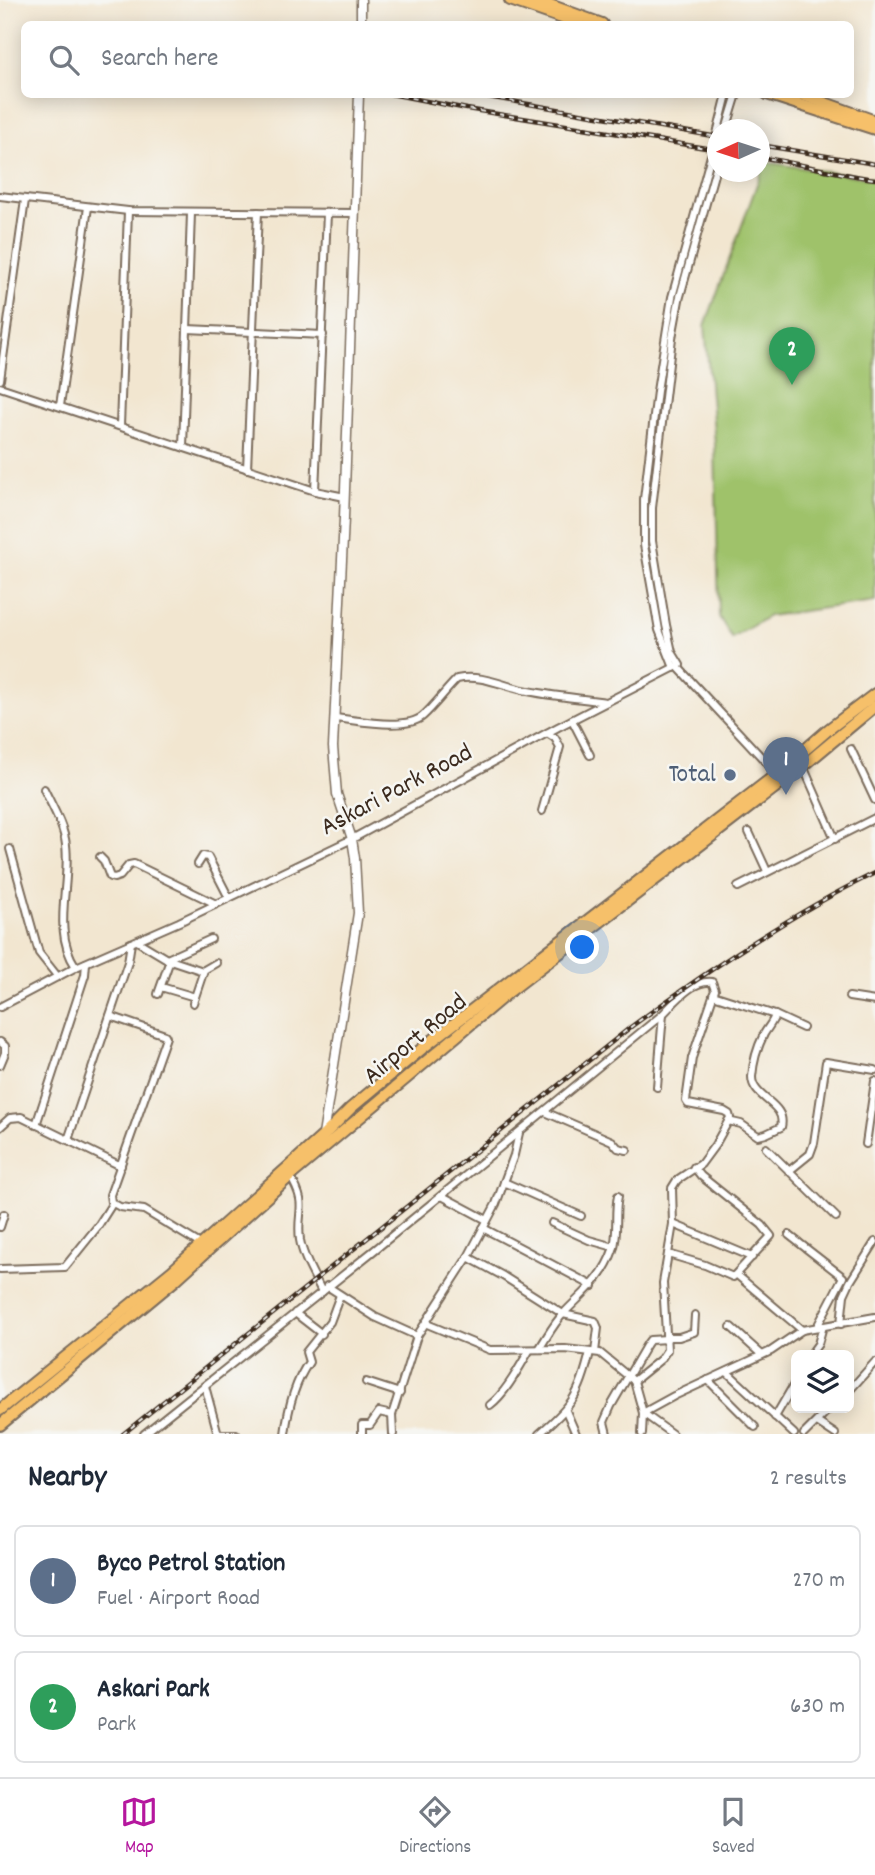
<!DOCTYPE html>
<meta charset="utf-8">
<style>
:root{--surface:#fff;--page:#f2f2f3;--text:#1f2937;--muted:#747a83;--line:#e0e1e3;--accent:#b5179e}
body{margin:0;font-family:Dekko,sans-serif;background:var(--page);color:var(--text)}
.controls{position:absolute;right:21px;bottom:21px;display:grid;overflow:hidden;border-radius:10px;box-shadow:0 4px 18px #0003}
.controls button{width:63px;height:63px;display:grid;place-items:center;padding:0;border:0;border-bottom:2px solid var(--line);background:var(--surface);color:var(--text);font:35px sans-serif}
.compass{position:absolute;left:707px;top:119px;width:63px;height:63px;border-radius:50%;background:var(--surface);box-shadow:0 4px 18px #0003;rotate:267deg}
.you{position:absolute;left:583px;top:948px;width:24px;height:24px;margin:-18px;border:5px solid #fff;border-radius:50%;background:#1a73e8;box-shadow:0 0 0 10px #1a73e833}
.badge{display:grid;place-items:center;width:46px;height:46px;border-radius:50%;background:var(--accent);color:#fff;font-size:23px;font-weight:700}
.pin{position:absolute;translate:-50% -58px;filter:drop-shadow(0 2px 4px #0008)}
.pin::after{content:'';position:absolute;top:37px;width:24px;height:21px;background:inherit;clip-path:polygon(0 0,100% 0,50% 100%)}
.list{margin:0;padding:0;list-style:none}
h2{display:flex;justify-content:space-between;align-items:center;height:91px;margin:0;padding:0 28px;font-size:30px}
h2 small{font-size:23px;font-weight:400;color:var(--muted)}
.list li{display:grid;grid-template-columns:46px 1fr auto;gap:21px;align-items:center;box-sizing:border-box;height:112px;margin:0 14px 14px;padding:0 14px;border:2px solid var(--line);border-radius:10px}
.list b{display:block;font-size:26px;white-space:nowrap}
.list p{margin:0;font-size:23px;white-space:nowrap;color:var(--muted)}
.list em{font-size:23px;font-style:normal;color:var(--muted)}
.icon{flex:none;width:38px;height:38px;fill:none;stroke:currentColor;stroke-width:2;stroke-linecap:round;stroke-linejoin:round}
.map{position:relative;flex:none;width:875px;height:1434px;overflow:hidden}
.search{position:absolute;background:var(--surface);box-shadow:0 4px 18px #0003;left:21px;right:21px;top:21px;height:77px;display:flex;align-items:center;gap:18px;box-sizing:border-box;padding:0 24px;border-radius:10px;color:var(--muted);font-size:26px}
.sheet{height:343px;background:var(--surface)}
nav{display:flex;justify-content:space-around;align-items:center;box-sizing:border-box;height:98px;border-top:2px solid var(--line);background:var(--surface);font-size:19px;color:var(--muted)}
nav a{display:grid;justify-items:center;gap:4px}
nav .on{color:var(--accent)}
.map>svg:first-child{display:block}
.green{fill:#9fc26b;stroke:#6d7644;stroke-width:2}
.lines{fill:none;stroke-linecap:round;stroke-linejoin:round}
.minor-casing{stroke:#7b6c5c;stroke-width:10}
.tertiary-casing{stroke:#7b6c5c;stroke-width:11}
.primary-casing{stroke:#7b6c5c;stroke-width:14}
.minor{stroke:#fff;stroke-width:6}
.tertiary{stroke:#fff;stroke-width:8}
.primary{stroke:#f6c06b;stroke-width:10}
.rail-casing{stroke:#3b2a1e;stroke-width:4.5}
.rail{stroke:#f6f6f2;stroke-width:2;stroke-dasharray:5;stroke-linecap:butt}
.service-dot{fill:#5c6f8a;stroke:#f6f6f2;stroke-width:2.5}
.labels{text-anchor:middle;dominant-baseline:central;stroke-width:5;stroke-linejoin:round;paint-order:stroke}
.service-label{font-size:26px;fill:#4e5e75;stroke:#f6f6f2;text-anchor:end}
.street-label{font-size:26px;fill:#3b2a1e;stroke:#f6f6f2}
</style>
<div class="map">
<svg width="875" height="1434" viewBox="0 0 875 1434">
<rect width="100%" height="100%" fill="#f6f6f2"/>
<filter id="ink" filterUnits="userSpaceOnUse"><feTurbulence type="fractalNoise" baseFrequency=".0143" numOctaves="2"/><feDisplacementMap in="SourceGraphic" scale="14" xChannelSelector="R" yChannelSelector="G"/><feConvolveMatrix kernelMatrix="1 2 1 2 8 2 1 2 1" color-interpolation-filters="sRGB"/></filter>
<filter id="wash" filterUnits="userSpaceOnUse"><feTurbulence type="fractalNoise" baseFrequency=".00686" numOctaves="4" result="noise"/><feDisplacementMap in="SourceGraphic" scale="28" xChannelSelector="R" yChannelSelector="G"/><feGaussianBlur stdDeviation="1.57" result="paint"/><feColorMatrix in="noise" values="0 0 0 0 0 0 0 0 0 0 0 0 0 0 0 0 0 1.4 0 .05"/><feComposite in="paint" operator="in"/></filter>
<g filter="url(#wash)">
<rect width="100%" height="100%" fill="#f2e6d0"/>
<polygon class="green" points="765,162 875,179 875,601 769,616 732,638 719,617 715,444 705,326"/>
</g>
<g filter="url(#ink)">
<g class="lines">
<g class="minor-casing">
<g id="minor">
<polyline points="718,130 727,94"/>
<polyline points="726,130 737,94"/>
<polyline points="0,196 128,211 355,213"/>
<polyline points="187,329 323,335"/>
<polyline points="0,380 25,200"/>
<polyline points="0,387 315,491 345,497"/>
<polyline points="60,406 88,207"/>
<polyline points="120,426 128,211"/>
<polyline points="183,447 191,213"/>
<polyline points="247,469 258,212"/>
<polyline points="315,491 327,213"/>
<polyline points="677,666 680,665 672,652 666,625 652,541 652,508 672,338 679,300 718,160"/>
<polyline points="674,668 659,630 644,545 644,499 657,391 672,297 718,130"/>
<path d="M 335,718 C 357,720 406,731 423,716 C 435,705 445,691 457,679 C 480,674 501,685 523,690 C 550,696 578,698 606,702"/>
<polyline points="572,720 590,755"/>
<polyline points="851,749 875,800"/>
<polyline points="803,766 835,839"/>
<path d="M 44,789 C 52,806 64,826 66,845 C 71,885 51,930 76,967"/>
<polyline points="542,811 560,747 555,738 547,733"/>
<polyline points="749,832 767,871"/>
<polyline points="10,849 39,953 58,977"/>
<polyline points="100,857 104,861 110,877 114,878 120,876 129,865 134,864 216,904"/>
<polyline points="198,864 203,856 208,857 229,898"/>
<polyline points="738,887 875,818"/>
<polyline points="137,941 167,959 203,971"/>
<polyline points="167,959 211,939"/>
<polyline points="161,987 195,997"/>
<polyline points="158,994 170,960"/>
<polyline points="713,995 775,1015 803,1028"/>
<polyline points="849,997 875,1001"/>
<polyline points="193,1003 204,970 216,963"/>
<polyline points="0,1007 76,967 179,922 352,839 558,727 677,666 777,774"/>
<polyline points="110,1016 165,1035 166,1037 110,1195 111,1202 120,1207 144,1210 202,1245"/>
<polyline points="0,1042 5,1046 5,1053 0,1065"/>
<polyline points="545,1112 612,1141 618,1148 627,1150"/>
<path d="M 728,1121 L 741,1124 L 758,1136 L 766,1134 L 781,1127 C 787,1103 752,1099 752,1077 C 753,1063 758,1046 764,1034 C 768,1027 773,1022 775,1015"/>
<polyline points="36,1125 85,975 86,963"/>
<polyline points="0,1127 10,1118 21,1117 121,1166"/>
<polyline points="68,1140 128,962 131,943"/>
<polyline points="866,1144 875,1081"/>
<polyline points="766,1148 836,1217"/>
<polyline points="789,1171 810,1154 814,1143 826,1062 875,1070"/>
<path d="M 290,1176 C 309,1207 296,1210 300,1240 C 303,1258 314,1275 322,1292"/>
<polyline points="504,1182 581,1216"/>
<polyline points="442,1196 487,1220"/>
<polyline points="552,1223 589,1240 614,1247"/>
<polyline points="673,1224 752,1257"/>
<polyline points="0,1227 4,1214"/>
<polyline points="483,1228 593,1286"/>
<polyline points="789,1235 843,1277 817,1327"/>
<polyline points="668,1254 705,1265 733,1277 771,1236 762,1225 701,1176 694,1167"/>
<polyline points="468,1257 503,1276 563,1314 595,1321 598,1328 595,1352"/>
<polyline points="0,1269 65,1267 98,1226 112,1204"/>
<polyline points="737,1275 802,1330"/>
<polyline points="327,1286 375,1317 417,1336"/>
<polyline points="295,1313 322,1334"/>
<polyline points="427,1324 490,1350 565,1349 600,1353 634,1381 643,1413 642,1434"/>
<polyline points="841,1324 844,1295 850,1282 875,1242"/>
<polyline points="731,1327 762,1355"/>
<polyline points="666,1337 679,1337 694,1332 695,1315"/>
<path d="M 539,1349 C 547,1337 554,1323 564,1313 C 584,1292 603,1279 613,1250 C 619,1234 614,1213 618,1196"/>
<polyline points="810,1355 818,1344 823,1326"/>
<polyline points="727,1372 794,1434"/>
<polyline points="708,1380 755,1427"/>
<path d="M 634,1381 L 661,1359 L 667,1350 L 663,1283 L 673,1224 L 672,1188 L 677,1180 L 701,1164 L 715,1145 L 730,1118 L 729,1114 L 724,1111 L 688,1104 L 686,1101 L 692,1058 L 715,990 L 712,982 C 692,980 676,1001 663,1014 L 657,1087"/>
<polyline points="366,1382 400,1393"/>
<polyline points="205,1386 218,1434"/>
<polyline points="849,1391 875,1362"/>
<path d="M 490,1405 C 505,1394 519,1368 529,1351"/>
<polyline points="566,1411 576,1434"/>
<polyline points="775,1417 796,1381"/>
<polyline points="817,1422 835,1434"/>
<polyline points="144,1434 377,1248 663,1014"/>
<polyline points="217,1434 236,1434"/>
<path d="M 285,1434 C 288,1409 294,1383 309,1362 L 306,1352 L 330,1322 L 340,1295"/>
<polyline points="362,1434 362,1425 370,1425 379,1412 392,1415"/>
<polyline points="393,1434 392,1415 417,1336 468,1257 496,1204 514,1155 519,1133"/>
<path d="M 539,1434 C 572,1406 580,1395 590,1352"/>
<polyline points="607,1434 604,1422 611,1406 647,1344 650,1340 667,1339"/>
<polyline points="672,1434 643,1413 674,1396 771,1351 802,1330 875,1317"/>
<polyline points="804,1434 830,1408"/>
</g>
</g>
<g class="tertiary-casing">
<g id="tertiary">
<polyline points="361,24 361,0"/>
<polyline points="323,1135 358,913 355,858 352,839 337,794 333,747 344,518 359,94"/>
</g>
</g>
<g class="primary-casing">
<g id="primary">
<polyline points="510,0 579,24"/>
<polyline points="536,0 602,24"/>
<polyline points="767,94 875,129"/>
<polyline points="800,94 875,121"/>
<polyline points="0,1410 171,1272 323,1136 351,1108 424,1047 777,774 829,729 875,694"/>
<polyline points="0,1425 174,1281 290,1176 510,991 803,766 875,706"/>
</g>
</g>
<use href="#minor" class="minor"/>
<use href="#tertiary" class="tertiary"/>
<use href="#primary" class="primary"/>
<g class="rail-casing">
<g id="rail">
<polyline points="391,94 467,109 718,150"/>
<polyline points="471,94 718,137"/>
<polyline points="760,145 875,164"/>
<path d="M 760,157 C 798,163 836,174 875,179"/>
<path d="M 123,1434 L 632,1026 C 709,970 789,915 875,873"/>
</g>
</g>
<use href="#rail" class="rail"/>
</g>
</g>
<circle class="service-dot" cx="730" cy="775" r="7"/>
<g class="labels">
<g class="service-label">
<text x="716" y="775">Total</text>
</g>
<g class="street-label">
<text transform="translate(397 791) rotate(-28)">Askari Park Road</text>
<text transform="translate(416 1040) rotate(-40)">Airport Road</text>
</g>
</g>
</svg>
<div class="controls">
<button><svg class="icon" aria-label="layers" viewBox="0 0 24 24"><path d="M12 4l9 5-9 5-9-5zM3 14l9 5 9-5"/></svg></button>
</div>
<svg class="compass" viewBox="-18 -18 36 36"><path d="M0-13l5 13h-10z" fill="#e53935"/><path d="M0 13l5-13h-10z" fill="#747a83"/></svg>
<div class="you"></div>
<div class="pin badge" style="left:786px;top:795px;background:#5c6f8a">1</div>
<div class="pin badge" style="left:792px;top:385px;background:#2e9e5b">2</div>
<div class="search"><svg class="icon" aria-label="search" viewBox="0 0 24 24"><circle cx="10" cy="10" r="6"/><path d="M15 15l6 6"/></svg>Search here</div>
</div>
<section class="sheet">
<h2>Nearby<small>2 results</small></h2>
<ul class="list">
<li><span class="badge" style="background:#5c6f8a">1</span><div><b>Byco Petrol Station</b><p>Fuel · Airport Road</p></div><em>270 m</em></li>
<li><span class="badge" style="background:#2e9e5b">2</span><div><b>Askari Park</b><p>Park</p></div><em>630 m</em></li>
</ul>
</section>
<nav>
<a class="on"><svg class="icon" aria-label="map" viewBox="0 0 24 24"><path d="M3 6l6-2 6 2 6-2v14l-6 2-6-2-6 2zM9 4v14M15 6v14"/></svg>Map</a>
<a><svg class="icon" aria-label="directions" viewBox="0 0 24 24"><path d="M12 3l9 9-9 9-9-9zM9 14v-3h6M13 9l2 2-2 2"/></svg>Directions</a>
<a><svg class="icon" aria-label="saved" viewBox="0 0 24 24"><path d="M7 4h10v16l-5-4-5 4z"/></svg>Saved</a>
</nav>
